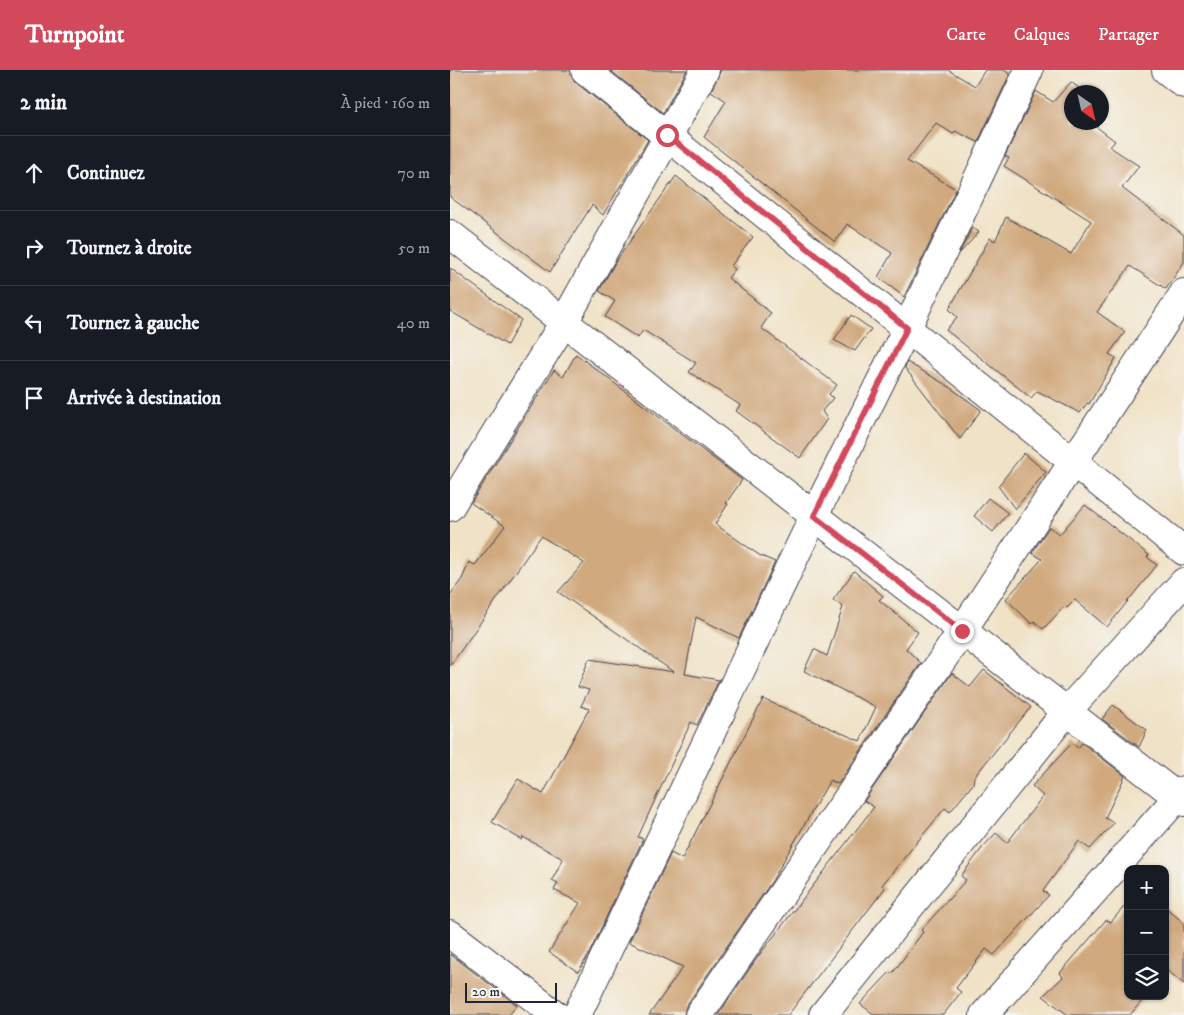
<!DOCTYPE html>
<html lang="fr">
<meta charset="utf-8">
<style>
:root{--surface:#171b24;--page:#242831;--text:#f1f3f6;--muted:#9ea1a6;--line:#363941;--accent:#d1495b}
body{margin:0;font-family:"IM FELL DW Pica",serif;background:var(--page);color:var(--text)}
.controls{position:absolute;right:15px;bottom:15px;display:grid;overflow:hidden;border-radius:10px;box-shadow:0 1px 4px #0004}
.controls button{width:45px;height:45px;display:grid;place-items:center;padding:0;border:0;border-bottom:1px solid var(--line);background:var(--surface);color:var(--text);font:25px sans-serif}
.compass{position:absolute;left:614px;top:15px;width:45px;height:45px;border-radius:50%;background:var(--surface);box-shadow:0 1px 4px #0004;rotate:146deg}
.scale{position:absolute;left:15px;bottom:12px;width:92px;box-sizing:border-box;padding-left:5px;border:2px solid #22223b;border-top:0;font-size:14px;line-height:18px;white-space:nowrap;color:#22223b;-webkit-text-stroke:4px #f6f6f2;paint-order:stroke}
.stop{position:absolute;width:15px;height:15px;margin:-11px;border:4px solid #d1495b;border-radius:50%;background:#fff}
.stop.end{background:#d1495b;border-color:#fff;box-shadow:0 1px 5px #0008}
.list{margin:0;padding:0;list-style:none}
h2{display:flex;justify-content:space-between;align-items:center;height:65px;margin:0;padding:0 20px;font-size:21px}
h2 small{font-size:16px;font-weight:400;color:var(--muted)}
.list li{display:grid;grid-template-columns:32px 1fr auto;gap:15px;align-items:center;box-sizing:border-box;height:75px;padding:0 20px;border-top:1px solid var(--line)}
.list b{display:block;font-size:19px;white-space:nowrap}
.list em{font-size:16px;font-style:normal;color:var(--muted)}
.icon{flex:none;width:28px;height:28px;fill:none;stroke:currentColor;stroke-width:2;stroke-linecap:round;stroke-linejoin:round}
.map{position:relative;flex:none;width:734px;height:945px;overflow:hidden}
header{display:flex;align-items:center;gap:30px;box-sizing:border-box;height:70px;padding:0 25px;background:var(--accent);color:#fff}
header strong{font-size:24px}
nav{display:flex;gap:28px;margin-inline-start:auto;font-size:18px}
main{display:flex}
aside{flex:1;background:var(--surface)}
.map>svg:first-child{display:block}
.building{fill:#d0a97e}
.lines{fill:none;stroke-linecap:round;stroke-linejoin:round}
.minor-casing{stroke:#413f50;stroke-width:30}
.minor{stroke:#fff;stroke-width:28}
.route{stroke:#d1495b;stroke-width:6}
</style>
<header>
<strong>Turnpoint</strong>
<nav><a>Carte</a><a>Calques</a><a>Partager</a></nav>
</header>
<main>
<aside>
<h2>2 min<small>À pied · 160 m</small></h2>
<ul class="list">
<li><svg class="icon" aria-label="ahead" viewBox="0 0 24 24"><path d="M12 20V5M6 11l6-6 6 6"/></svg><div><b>Continuez</b></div><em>70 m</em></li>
<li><svg class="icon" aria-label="right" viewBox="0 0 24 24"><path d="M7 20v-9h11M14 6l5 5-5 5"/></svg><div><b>Tournez à droite</b></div><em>50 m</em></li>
<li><svg class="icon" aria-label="left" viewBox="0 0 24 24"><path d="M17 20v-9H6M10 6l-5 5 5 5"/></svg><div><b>Tournez à gauche</b></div><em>40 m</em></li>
<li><svg class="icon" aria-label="arrive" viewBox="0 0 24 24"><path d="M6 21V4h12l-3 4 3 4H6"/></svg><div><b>Arrivée à destination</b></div></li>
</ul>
</aside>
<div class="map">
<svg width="734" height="945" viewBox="0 0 734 945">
<rect width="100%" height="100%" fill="#f6f6f2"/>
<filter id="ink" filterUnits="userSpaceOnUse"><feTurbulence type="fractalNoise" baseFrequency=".02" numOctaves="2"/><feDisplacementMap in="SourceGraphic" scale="10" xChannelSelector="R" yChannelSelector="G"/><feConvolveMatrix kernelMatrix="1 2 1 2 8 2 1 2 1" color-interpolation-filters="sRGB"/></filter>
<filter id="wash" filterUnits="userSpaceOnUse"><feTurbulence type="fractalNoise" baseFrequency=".0096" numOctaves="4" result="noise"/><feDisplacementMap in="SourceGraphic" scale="20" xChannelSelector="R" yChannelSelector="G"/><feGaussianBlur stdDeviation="1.12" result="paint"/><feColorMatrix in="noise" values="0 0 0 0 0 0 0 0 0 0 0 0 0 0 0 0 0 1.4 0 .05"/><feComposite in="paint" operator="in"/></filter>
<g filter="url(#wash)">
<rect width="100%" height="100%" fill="#f0e2c6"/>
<g id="blocks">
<g class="building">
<polygon points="0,0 120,0 125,12 198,70 153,145 142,135 100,202 0,127"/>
<polygon points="160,0 237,0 213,43"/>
<polygon points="271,0 498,0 525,16 535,0 554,0 560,4 528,72 505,61 503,64 486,53 457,91 506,119 454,227 428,207 442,183 397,154 385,172 254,67 276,31 261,21"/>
<polygon points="621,12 634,22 622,22 622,52 640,52 665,71 660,77 689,96 672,118 734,165 734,192 716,219 680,196 647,242 675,262 659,284 666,288 639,334 637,333 630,343 587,321 581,328 496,260 507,247 499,239 540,168 545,171 556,147 621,184 641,151 554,96 559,88 555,86 586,21 603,32"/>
<polygon points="226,106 303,167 281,196 285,199 278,208 321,243 311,258 387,315 379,324 383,328 372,341 377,349 350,388 286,341 290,335 239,302 246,293 193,260 188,268 155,247 165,231 149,221 166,191"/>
<polygon points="522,158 529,162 509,184"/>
<polygon points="0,198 71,250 57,275 0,241"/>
<polygon points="401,245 421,259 405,281 384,270"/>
<polygon points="126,284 292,410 276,433 278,434 265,454 309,485 325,492 289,568 246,547 235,604 269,610 247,655 241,652 188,767 193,769 139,884 128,902 99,882 130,833 104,820 108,813 102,810 113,789 73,767 72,770 42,752 68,709 93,724 139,639 131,636 139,620 128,617 139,589 224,602 108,522 134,493 91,466 0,596 0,525 12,509 19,492 25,495 55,456 21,433 104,300 113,307"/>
<polygon points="457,292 498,316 531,340 510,369 455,298"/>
<polygon points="574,383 596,402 565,439 548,416"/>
<polygon points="538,428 558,443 543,462 524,446"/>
<polygon points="635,435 699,485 697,487 707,495 657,557 625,530 617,538 615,536 593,559 584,551 582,554 556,529 592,489 582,483 599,457 610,464"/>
<polygon points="404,501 433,526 429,530 468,562 456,579 471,593 388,714 380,710 322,811 236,936 234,945 199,945 233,897 179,872 221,783 232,789 313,629 410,671 426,637 354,601 364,579 377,586 393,537 383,530"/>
<polygon points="534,600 581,637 524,707 523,714 500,742 495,738 432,815 435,818 338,945 268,945 307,888 424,737 414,731 502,603 520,617"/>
<polygon points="663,635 697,660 689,677 652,649"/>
<polygon points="622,673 628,678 632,673 675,706 655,748 664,753 640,779 629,771 593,821 599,825 544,885 536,879 506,918 511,922 493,945 425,945 410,934 440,902 442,904 473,862 471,860 516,810 511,806 533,777 546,763 557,773 593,726 582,716"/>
<polygon points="678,832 678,926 696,926 680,945 618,945 593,926 613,907 610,903 656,850 661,852"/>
<polygon points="715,837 734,853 734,914 718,901 715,904"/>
<polygon points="0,884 67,935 59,945 0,945"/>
</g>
</g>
</g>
<g filter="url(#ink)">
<use href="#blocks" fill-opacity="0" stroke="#413f50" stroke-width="1"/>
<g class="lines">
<g class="minor-casing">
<g id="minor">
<polyline points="135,0 734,481"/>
<polyline points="716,0 734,14"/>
<polyline points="0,164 734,732"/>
<polyline points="0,437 114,252 255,0"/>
<polyline points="0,864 106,945"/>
<polyline points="127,945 364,446 457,258 579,0"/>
<polyline points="249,945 512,561 734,223"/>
<polyline points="373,945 617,641 734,512"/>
<polyline points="534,945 734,720"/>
</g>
</g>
<use href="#minor" class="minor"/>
</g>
</g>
<g class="lines" filter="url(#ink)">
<polyline class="route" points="217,65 457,258 364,446 512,561"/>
</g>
</svg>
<div class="controls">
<button>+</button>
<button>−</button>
<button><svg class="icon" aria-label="layers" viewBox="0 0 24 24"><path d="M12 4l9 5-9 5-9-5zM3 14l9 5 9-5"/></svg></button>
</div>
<svg class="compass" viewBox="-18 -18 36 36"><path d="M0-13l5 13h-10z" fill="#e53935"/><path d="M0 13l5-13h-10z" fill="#9ea1a6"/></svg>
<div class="scale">20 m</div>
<div class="stop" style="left:217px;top:65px"></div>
<div class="stop end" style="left:512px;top:561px"></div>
</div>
</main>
